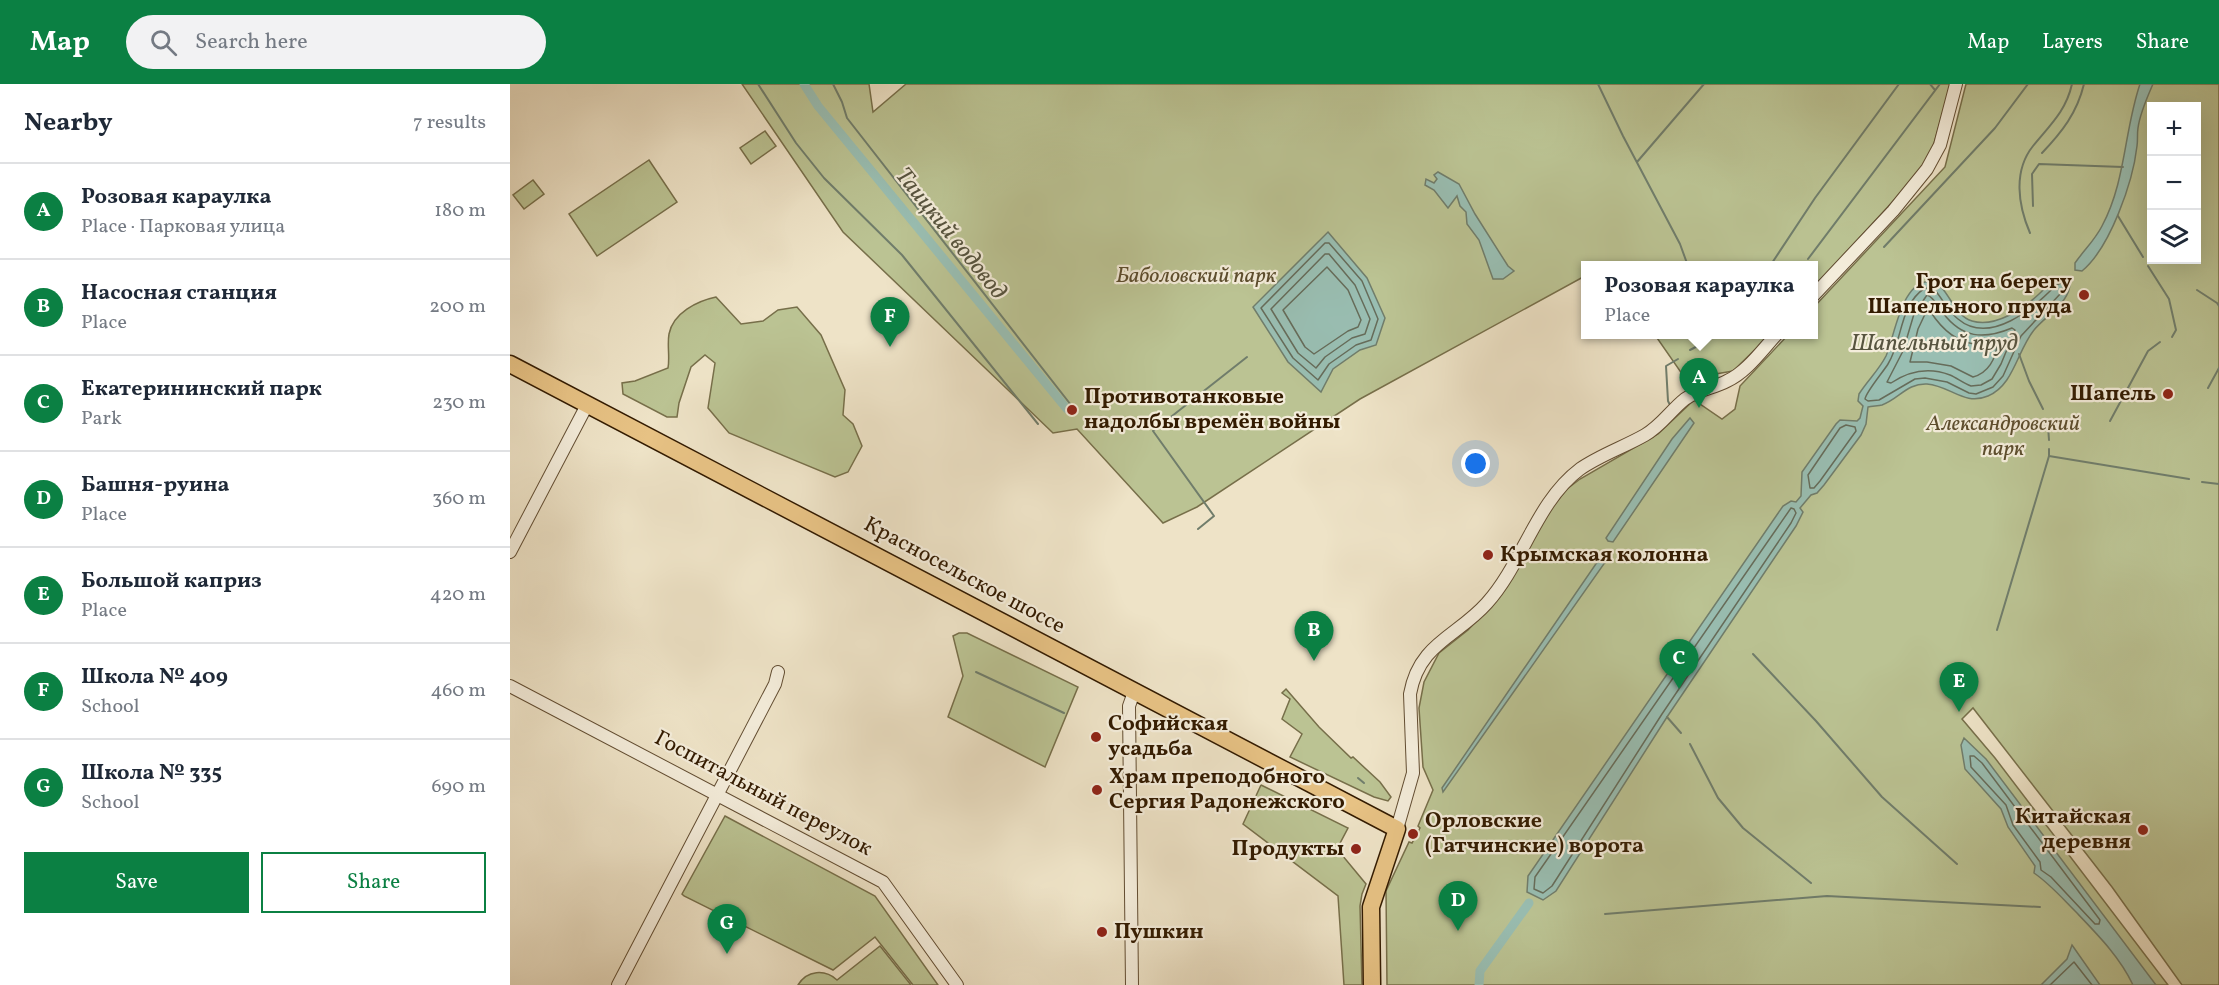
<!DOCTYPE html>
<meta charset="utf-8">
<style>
:root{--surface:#fff;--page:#f2f2f3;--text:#1f2937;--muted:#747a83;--line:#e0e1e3;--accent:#0b8043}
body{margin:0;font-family:Vollkorn,serif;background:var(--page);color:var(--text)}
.controls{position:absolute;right:18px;top:18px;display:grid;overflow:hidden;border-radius:0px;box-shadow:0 6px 24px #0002}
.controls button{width:54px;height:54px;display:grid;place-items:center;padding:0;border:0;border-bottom:2px solid var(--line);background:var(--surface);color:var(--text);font:30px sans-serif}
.you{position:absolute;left:966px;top:380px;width:21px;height:21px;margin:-15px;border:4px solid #fff;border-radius:50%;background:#1a73e8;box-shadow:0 0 0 9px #1a73e833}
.badge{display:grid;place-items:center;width:39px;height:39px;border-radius:50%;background:var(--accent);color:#fff;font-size:20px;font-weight:700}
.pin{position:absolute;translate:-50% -50px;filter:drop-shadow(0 2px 3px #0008)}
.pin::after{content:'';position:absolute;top:32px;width:21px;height:18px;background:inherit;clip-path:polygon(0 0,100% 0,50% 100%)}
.popup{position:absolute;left:1071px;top:177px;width:237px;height:78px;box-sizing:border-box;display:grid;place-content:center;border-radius:0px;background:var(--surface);filter:drop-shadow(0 2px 4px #0005);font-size:20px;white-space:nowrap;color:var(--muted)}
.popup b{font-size:22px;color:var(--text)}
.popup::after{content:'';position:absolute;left:50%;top:100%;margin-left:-12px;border:12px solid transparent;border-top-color:var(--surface)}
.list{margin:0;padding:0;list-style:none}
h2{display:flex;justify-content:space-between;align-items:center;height:78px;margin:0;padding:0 24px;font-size:26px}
h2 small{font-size:20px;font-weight:400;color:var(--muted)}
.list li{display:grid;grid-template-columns:39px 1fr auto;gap:18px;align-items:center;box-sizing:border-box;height:96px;padding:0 24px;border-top:2px solid var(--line)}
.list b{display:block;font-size:22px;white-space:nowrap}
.list p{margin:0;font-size:20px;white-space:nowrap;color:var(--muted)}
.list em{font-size:20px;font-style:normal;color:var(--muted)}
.actions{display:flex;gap:12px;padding:18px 24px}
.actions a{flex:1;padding:14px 0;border:2px solid var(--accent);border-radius:0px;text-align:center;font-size:21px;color:var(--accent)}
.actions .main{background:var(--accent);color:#fff}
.icon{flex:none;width:33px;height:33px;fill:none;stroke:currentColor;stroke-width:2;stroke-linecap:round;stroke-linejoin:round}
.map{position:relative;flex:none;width:1709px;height:901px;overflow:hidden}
header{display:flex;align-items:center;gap:36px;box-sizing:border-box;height:84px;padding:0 30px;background:var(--accent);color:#fff}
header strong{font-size:28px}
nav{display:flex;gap:33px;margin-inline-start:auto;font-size:21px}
.search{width:420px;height:54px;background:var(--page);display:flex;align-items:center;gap:15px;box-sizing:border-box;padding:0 21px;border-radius:33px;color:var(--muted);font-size:22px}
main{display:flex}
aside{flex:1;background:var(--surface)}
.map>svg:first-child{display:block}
.green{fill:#bbc393;stroke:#776f4a;stroke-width:1.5;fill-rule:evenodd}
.water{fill:#99beb2;stroke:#707d6b;stroke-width:1.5}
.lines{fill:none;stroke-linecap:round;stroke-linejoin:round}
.shore{stroke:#666c5a;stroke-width:1.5}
.stream{stroke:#707d6b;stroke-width:2}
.canal{stroke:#99beb2;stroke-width:9}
.minor-casing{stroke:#624d32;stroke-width:14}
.major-casing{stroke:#331b01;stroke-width:19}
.minor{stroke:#f4eddb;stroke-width:12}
.major{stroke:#e7c284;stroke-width:16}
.poi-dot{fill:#8f2418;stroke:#f4eddb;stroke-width:2}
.labels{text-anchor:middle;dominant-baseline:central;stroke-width:4.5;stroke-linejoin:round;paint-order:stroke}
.park-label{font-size:22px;font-style:italic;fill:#5c4d2d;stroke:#f4eddb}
.poi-label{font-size:22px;font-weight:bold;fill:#331b01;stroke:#f4eddb;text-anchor:start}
.street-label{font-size:22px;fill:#331b01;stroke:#f4eddb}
.water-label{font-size:24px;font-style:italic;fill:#57543f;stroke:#f4eddb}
</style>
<header>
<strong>Map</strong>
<div class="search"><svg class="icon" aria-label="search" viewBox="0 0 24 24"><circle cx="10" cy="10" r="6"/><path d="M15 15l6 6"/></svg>Search here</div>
<nav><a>Map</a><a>Layers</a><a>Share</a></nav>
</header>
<main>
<aside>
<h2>Nearby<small>7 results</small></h2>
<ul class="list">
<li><span class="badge">A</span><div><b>Розовая караулка</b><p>Place · Парковая улица</p></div><em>180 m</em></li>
<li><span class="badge">B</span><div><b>Насосная станция</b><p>Place</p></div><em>200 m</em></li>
<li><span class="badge">C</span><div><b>Екатерининский парк</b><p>Park</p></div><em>230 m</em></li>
<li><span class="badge">D</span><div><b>Башня-руина</b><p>Place</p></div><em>360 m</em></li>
<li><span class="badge">E</span><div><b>Большой каприз</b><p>Place</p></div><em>420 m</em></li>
<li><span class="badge">F</span><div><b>Школа № 409</b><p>School</p></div><em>460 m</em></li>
<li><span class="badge">G</span><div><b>Школа № 335</b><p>School</p></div><em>690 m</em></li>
</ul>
<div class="actions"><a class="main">Save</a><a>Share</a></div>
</aside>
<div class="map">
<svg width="1709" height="901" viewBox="0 0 1709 901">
<rect width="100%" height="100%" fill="#eee3c7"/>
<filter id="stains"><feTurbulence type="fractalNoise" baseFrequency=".00333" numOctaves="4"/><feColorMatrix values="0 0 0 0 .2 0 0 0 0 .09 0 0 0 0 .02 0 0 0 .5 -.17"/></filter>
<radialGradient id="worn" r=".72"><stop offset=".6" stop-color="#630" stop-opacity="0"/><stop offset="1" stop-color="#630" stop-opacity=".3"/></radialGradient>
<g class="green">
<polygon points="232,0 359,0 363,28 396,0 1441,0 1423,63 1410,88 1303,204 1303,182 1098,182 1097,180 1075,182 1075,192 850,315 687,423 653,439 567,345 543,349 333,148"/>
<path d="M 1456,0 L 1709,0 L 1709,901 L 1672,901 L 1602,803 L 1463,624 L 1452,635 L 1485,674 L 1658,901 L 877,901 L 876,807 L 899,758 L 902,759 L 910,744 L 908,742 L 923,706 L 913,683 L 909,624 L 914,598 L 929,569 L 958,546 L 993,508 L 1038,428 L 1057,405 L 1070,395 L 1148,350 L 1184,316 L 1212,335 L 1225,325 L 1230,302 L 1278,251 L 1303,250 L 1303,224 L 1435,83 ZM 1642,22 L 1686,22 L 1686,176 L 1642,176 Z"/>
<polygon points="255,47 266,62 241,80 230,64"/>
<polygon points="139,76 167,118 87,172 59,130"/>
<polygon points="23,96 34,110 14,125 3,111"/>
<path d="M 206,213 L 231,240 L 253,237 L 268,226 L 287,223 L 311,251 L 335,306 L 333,331 L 343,340 L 352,362 L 338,388 L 325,393 L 219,349 L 198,324 L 205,279 L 195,271 L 181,283 L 169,319 L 167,333 L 157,333 L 113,310 L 112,299 L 125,297 L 158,284 C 160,273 157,261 159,250 C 163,229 187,217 206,213 Z"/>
<polygon points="1145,251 1260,251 1223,287 1188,293 1179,300"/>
<polygon points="449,549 457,549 568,603 535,683 438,633 453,592 443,552"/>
<polygon points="776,605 809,643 841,674 843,673 870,698 881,713 878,717 864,713 780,673 792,650 772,635 780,615 772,609"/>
<polygon points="751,701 838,744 827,765 856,800 852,810 850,822 852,901 834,901 828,812 733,740"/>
<polygon points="215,732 365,812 428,901 403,901 365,853 323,886 174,812 172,810"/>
<path d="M 370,862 L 401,901 L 288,901 C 297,886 315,885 327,896 Z"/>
</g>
<g class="water">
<path d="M 1630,0 L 1643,0 C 1637,14 1630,29 1628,44 C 1627,50 1628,56 1627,62 C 1623,98 1600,164 1572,187 L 1565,186 L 1565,179 C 1574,166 1585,156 1592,142 C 1616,97 1614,47 1630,0 Z"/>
<polygon points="928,88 949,100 965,130 998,182 1004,187 993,195 983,195 969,156 957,140 956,128 950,122 947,112 938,124 924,106 915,101 916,95 924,99 927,95 924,91"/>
<polygon points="818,148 857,194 875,234 866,261 850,266 823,285 811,308 778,278 743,223"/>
<path d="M 1550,193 L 1559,196 C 1565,215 1534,233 1524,246 C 1507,267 1504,301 1478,312 C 1454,322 1441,302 1417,300 C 1397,299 1389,315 1372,321 C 1368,322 1362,322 1358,323 L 1356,340 L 1351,351 L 1314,401 L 1307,409 L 1301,411 L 1290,424 L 1293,428 L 1286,442 L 1157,633 L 1046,807 L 1033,816 L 1017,808 L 1018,792 L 1273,422 L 1281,417 L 1286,418 L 1291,412 L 1292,388 L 1326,340 L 1330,336 L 1347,337 L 1350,334 L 1353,322 L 1348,317 L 1349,310 C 1357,297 1369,286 1376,272 C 1385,252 1392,191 1424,198 C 1440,206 1443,231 1462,237 C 1485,244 1513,225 1529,210 C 1536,204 1541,196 1550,193 Z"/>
<polygon points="1180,334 1184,339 1103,458 1098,457 1096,454 1162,355"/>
<polygon points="1092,471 1097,474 1096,477 933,708 932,704"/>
<path d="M 1454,654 L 1476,675 L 1646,901 L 1623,901 C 1610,873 1587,850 1565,827 C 1552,814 1540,800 1524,789 L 1525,782 L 1498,743 L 1491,725 L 1455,685 L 1451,661 Z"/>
<polygon points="1562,861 1590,901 1531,901 1557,875"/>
</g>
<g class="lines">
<g class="shore">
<polygon points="815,159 819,159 852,197 868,235 861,256 846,261 819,280 808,296 783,274 751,224"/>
<polygon points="815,170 819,170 845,201 860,235 855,250 842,254 815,273 806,284 788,269 761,225"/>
<polygon points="817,183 838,206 851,236 848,243 838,247 804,270 795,263 773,226"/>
<path d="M 1551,199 L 1554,202 L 1551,209 L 1511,252 L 1493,292 L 1483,303 L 1466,310 L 1459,309 L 1437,298 L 1415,294 L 1405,295 L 1369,316 L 1358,317 L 1355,315 C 1356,308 1373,288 1378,280 C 1393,256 1389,221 1415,204 L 1424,205 C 1432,214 1438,227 1448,235 C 1480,262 1524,224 1546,201 Z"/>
<path d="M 1417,211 C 1425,214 1427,222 1433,229 C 1452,254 1473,256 1502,244 L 1505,246 L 1491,280 L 1482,295 L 1471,301 L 1461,302 C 1453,299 1447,294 1440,291 C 1419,283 1399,287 1381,299 L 1377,298 L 1393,267 L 1404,230 Z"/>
<path d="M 1417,226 L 1420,227 C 1431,244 1446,259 1467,260 C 1474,261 1481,259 1487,260 C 1486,275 1478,289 1463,293 L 1441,282 L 1417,278 L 1400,278 L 1408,245 Z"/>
<polygon points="1336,341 1345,343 1346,347 1310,397 1304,404 1300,404 1298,391 1330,344"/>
<polygon points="1281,424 1284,425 1286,429 1281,439 1152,630 1042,802 1033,809 1024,805 1025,793"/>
<polygon points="1460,672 1464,672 1472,679 1590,836 1589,840 1585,840 1541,793 1531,786 1530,778 1503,741 1496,721 1461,683"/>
<polyline points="1540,901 1564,878 1582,901"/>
</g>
<g class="stream">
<polyline points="248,0 286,59 314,94 392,171 528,340"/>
<polyline points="323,0 332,18 337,34 561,321"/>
<polyline points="1088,0 1113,52 1170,160 1178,182"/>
<polyline points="1420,0 1425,6"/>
<path d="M 1532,69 C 1552,48 1567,29 1574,0"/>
<polyline points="1127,78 1194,0"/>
<polyline points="1523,122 1522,90 1529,80 1613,83"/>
<polyline points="1608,132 1633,173"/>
<path d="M 1520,149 C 1508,121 1503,87 1523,62 C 1540,41 1556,27 1562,0"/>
<polyline points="1374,163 1485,44 1518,0"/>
<polyline points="1298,175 1430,0"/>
<polyline points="1260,182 1305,114 1389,0"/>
<polyline points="1638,182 1659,215 1666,246 1662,253"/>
<polyline points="1687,206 1707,219 1709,222"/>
<polyline points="1180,266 1199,256 1205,250"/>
<polyline points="1509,270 1519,297 1533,325"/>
<polyline points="1698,304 1709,284"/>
<polyline points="1160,321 1158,317 1156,282 1168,275"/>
<polyline points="1600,337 1638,267 1650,258"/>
<polyline points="1538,342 1539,356"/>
<polyline points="1539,372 1679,395"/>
<polyline points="1692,398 1709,400"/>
<polyline points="688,445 704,432 643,347 737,273"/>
<polyline points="1487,546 1539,372 1539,365"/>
<polyline points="1243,570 1306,637 1372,713 1447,780"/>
<polyline points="466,588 554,629"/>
<polyline points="1157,633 1171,649"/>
<polyline points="1180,660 1208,714 1233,744 1301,799"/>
<polyline points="848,694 854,699"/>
<polyline points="1095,830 1317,812 1530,823"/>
</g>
<g class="canal">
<polyline points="294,0 308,22 557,325"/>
<polyline points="969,901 970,887 1019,819"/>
</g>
<g class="minor-casing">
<g id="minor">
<polyline points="1303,212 1383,127 1417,85 1430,61 1446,0"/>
<polyline points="0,468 77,321"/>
<polyline points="0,602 373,798 447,901"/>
<path d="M 887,745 L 903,689 L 900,610 C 909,559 947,553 977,519 C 1013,479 1026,418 1070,385 C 1090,371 1114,363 1135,351 C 1151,342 1161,326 1175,315 C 1188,306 1204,304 1217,297 C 1237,288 1252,266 1267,250"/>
<polyline points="108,901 265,600 268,588"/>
<polyline points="622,901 619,622 624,608"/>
</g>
</g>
<g class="major-casing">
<polyline id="major" points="0,280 887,745 861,823 862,901"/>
</g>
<use href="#minor" class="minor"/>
<use href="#major" class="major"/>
</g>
<g class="poi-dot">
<circle cx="1574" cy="211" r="6"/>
<circle cx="1658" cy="310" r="6"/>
<circle cx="562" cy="326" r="6"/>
<circle cx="978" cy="471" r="6"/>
<circle cx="586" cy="653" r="6"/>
<circle cx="587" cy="706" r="6"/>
<circle cx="1633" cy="746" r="6"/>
<circle cx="903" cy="750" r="6"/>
<circle cx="846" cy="765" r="6"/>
<circle cx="592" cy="848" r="6"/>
</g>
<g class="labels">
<g class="park-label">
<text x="686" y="192">Баболовский парк</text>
<text x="1493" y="340">Александровский<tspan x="1493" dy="25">парк</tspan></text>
</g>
<g class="poi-label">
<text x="1562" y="198" text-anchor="end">Грот на берегу<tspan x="1562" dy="25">Шапельного пруда</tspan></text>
<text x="1646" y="310" text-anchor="end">Шапель</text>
<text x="574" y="313">Противотанковые<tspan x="574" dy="25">надолбы времён войны</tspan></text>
<text x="990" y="471">Крымская колонна</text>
<text x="598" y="640">Софийская<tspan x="598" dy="25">усадьба</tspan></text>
<text x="599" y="693">Храм преподобного<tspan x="599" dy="25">Сергия Радонежского</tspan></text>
<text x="1621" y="733" text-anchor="end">Китайская<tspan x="1621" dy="25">деревня</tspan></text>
<text x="915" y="737">Орловские<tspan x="915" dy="25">(Гатчинские) ворота</tspan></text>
<text x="834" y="765" text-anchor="end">Продукты</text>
<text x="604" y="848">Пушкин</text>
</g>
<g class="street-label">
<text transform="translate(454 492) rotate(28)">Красносельское шоссе</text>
<text transform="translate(253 710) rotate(28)">Госпитальный переулок</text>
</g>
<g class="water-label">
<text transform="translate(440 150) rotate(51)">Таицкий водовод</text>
<text x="1424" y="260">Шапельный пруд</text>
</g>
</g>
<rect width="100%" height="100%" filter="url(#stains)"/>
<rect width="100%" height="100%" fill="url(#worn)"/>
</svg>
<div class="controls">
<button>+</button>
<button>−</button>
<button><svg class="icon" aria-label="layers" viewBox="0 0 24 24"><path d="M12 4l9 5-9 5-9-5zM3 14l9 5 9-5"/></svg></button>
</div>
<div class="you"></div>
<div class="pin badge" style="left:1189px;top:324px">A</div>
<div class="popup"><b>Розовая караулка</b>Place</div>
<div class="pin badge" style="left:804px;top:577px">B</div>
<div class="pin badge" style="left:1169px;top:605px">C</div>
<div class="pin badge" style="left:948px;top:847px">D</div>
<div class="pin badge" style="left:1449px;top:628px">E</div>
<div class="pin badge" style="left:380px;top:263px">F</div>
<div class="pin badge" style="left:217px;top:870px">G</div>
</div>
</main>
